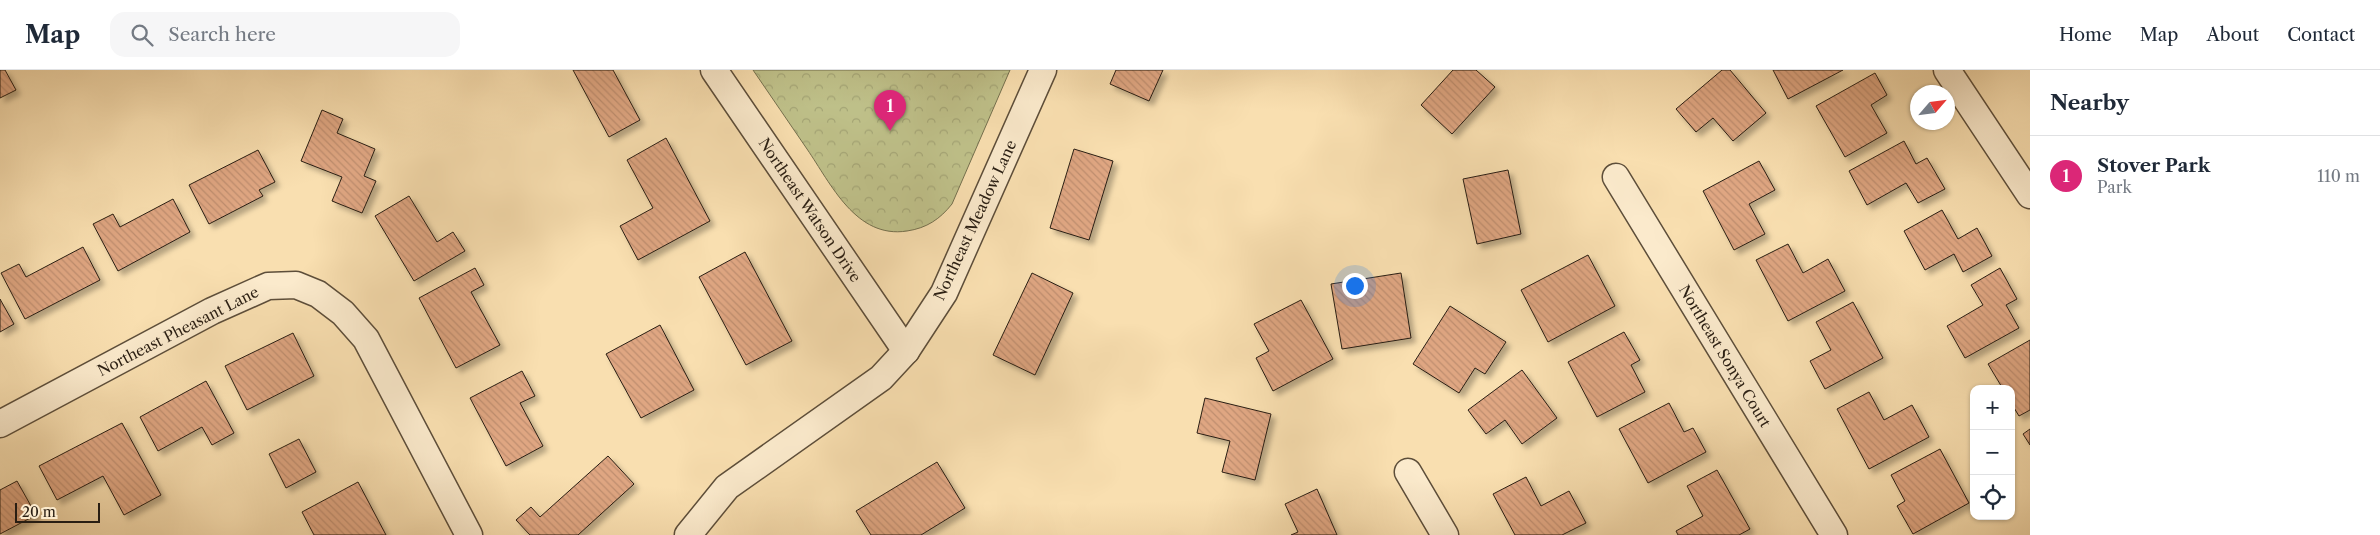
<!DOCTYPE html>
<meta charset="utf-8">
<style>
:root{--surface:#fff;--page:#f6f6f7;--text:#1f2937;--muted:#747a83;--line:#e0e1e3;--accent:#db2777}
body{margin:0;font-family:"Libre Caslon Text",serif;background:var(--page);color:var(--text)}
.controls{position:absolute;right:15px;bottom:15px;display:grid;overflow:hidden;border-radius:10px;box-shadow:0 1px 4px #0004}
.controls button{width:45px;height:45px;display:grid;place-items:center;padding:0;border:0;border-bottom:1px solid var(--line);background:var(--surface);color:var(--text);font:25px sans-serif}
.compass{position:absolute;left:1910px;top:15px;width:45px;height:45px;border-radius:50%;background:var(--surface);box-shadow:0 1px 4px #0004;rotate:62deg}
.scale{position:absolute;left:15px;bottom:12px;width:85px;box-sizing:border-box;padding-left:5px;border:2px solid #291e13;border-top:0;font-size:14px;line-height:18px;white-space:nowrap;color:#291e13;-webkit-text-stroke:4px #fbeacc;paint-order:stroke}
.you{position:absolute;left:1354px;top:215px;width:18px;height:18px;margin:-12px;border:4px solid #fff;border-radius:50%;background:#1a73e8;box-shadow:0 0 0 8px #1a73e833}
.badge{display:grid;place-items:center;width:32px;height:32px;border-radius:50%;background:var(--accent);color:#fff;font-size:16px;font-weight:700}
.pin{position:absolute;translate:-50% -41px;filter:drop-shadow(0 1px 2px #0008)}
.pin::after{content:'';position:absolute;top:26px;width:18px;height:15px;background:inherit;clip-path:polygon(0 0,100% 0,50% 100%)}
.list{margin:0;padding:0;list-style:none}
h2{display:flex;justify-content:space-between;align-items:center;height:65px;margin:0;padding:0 20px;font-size:21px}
h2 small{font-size:16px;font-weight:400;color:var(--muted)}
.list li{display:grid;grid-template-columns:32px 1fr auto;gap:15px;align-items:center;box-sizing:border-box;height:80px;padding:0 20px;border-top:1px solid var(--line)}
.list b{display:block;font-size:19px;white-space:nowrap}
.list p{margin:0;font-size:16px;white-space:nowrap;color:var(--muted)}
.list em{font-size:16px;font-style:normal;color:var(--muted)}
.icon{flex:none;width:28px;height:28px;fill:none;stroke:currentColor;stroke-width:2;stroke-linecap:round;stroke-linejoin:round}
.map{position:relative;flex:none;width:2030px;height:465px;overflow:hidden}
header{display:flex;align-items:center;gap:30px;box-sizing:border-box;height:70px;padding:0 25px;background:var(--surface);border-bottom:1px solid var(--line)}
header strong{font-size:24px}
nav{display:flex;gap:28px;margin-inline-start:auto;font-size:18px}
.search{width:350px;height:45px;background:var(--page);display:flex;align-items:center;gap:12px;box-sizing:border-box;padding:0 18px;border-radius:15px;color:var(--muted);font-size:19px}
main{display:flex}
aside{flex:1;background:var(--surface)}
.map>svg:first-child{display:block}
.park{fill:url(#park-crowns);stroke:#74704e}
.building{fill:url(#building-back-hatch);stroke:#291e13;filter:url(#shadow)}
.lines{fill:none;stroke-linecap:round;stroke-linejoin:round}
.minor-casing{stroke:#5d4e3a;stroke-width:29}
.minor{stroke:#fbeacc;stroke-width:26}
.labels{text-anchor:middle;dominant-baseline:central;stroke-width:4;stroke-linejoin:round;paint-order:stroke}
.street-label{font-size:15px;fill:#291e13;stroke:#fbeacc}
</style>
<header>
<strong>Map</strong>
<div class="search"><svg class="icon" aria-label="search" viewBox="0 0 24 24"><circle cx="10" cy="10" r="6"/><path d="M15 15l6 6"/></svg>Search here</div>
<nav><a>Home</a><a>Map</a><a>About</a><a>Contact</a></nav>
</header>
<main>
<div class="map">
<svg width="2030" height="465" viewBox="0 0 2030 465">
<defs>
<pattern id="park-crowns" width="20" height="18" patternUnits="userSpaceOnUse" patternTransform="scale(1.25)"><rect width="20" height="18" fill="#bfc18a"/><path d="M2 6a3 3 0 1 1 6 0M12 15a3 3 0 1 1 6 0" fill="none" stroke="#a4a576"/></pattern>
<pattern id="building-back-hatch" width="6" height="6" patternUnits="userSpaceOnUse" patternTransform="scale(1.25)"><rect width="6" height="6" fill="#dfa682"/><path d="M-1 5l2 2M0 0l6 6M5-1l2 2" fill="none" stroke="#bf8e6f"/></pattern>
<filter id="shadow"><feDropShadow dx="4.5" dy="4.5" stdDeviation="2.5" flood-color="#0004"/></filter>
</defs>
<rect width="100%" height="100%" fill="#f9dfb0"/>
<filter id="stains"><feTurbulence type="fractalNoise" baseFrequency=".004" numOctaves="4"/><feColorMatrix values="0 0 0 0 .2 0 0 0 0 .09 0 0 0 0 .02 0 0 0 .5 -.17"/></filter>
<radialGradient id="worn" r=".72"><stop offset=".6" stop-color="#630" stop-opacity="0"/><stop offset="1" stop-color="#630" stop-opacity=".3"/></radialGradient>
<path class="park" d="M 753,0 L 1010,0 L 952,134 C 940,149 927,158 907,161 C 856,169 831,114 807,79 C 789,53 771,26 753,0 Z"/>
<g class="building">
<polygon points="0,0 5,0 16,20 0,28"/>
<polygon points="573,0 613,0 640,50 609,67"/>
<polygon points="1116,0 1163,0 1149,31 1110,14"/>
<polygon points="1453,0 1476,0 1495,17 1452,64 1421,35"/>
<polygon points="1722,0 1730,0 1766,43 1733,71 1713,48 1696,62 1676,39"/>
<polygon points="1773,0 1843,0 1788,29"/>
<polygon points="1875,3 1887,25 1871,35 1887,63 1845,87 1816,36"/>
<polygon points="322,40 343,49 337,63 375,79 364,106 376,111 362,143 332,131 342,107 301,91"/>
<polygon points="666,68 710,151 638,190 620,156 653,138 627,90"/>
<polygon points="1904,71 1916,94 1927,88 1945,119 1918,133 1906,113 1867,135 1849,101"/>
<polygon points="1074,79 1113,91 1089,170 1050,158"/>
<polygon points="258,80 275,112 259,120 263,126 209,154 189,115"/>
<polygon points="1759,91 1775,120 1749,134 1765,164 1734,180 1703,121"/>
<polygon points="1508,100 1521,164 1477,174 1463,109"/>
<polygon points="409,126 437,172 453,162 465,181 414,211 375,146"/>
<polygon points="173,129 190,162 118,201 93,154 113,144 120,157"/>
<polygon points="1942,140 1958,169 1977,158 1992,186 1963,202 1954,184 1925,200 1904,161"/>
<polygon points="1788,174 1803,203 1828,189 1845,221 1788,251 1756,190"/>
<polygon points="83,177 100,210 25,249 1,203 19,194 26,207"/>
<polygon points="745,182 792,271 746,295 699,207"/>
<polygon points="1588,185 1615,236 1548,272 1521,220"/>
<polygon points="475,198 484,215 471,222 500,275 456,298 419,228"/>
<polygon points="2000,198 2017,229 2006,235 2019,258 1965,288 1947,256 1983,235 1971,215"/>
<polygon points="1032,203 1073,223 1035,305 993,285"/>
<polygon points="1401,203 1411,268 1342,279 1331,214"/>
<polygon points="0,229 14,254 0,262"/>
<polygon points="1301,230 1333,289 1273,321 1256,288 1269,281 1254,254"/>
<polygon points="1853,232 1883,288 1825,319 1810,291 1831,280 1816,252"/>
<polygon points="1450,236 1506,272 1485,304 1475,298 1459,323 1413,294"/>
<polygon points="660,255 694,320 641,348 606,284"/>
<polygon points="1624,262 1640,290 1631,295 1645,322 1597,347 1568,292"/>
<polygon points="293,263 314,306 247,340 225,296"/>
<polygon points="2030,270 2030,340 2019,346 2011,333 2011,319 2003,319 1988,294"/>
<polygon points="1522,300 1557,348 1522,374 1505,350 1486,364 1468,340"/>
<polygon points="522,301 535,326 520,333 543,376 506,396 470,328"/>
<polygon points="206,311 234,363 212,375 202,357 158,381 140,347"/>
<polygon points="1869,322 1884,350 1912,335 1929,367 1869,399 1837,339"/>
<polygon points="1205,328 1271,344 1255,410 1222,402 1230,371 1197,363"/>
<polygon points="1669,333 1684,362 1693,358 1706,382 1648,413 1619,359"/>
<polygon points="122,353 161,425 124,445 103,406 57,430 39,396"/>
<polygon points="2030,359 2030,375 2023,364"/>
<polygon points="299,369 316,402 286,418 269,384"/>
<polygon points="1940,379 1969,433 1913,464 1897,436 1905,431 1891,405"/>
<polygon points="608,386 634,414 578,465 530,465 516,450 531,437 540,447"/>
<polygon points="937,392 965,438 921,465 871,465 856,441"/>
<polygon points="1717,400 1750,459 1739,465 1678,465 1676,461 1703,446 1687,416"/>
<polygon points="1526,407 1541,436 1569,421 1586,453 1562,465 1515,465 1493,424"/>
<polygon points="17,411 36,445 0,464 0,420"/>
<polygon points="358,412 386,465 314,465 302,442"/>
<polygon points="1317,419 1337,465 1291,465 1298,462 1285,434"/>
</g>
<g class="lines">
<g class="minor-casing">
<g id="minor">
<polyline points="714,0 906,281"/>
<polyline points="1947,0 2030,125"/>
<polyline points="1616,107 1834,465"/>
<polyline points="0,354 212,241 268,216 296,215 318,224 343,243 366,269 469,465"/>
<polyline points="1408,402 1445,465"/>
<polyline points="688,465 727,417 881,308 906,281 944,223 1043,0"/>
</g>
</g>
<use href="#minor" class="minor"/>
</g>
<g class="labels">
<g class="street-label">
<text transform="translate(810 140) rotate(56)">Northeast Watson Drive</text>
<text transform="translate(975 150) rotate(-65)">Northeast Meadow Lane</text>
<text transform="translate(178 261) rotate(-27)">Northeast Pheasant Lane</text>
<text transform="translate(1725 286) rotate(59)">Northeast Sonya Court</text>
</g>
</g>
<rect width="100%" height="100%" filter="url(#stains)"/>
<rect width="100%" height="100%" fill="url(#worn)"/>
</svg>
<div class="controls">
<button>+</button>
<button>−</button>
<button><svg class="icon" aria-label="locate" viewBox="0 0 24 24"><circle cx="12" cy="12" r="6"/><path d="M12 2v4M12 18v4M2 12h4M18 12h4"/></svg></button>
</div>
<svg class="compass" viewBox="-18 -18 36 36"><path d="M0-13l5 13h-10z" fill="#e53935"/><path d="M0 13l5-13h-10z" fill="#747a83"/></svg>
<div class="scale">20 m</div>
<div class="you"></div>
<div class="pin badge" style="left:890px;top:61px">1</div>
</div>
<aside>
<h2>Nearby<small></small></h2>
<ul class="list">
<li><span class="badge">1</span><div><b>Stover Park</b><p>Park</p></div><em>110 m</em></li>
</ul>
</aside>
</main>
